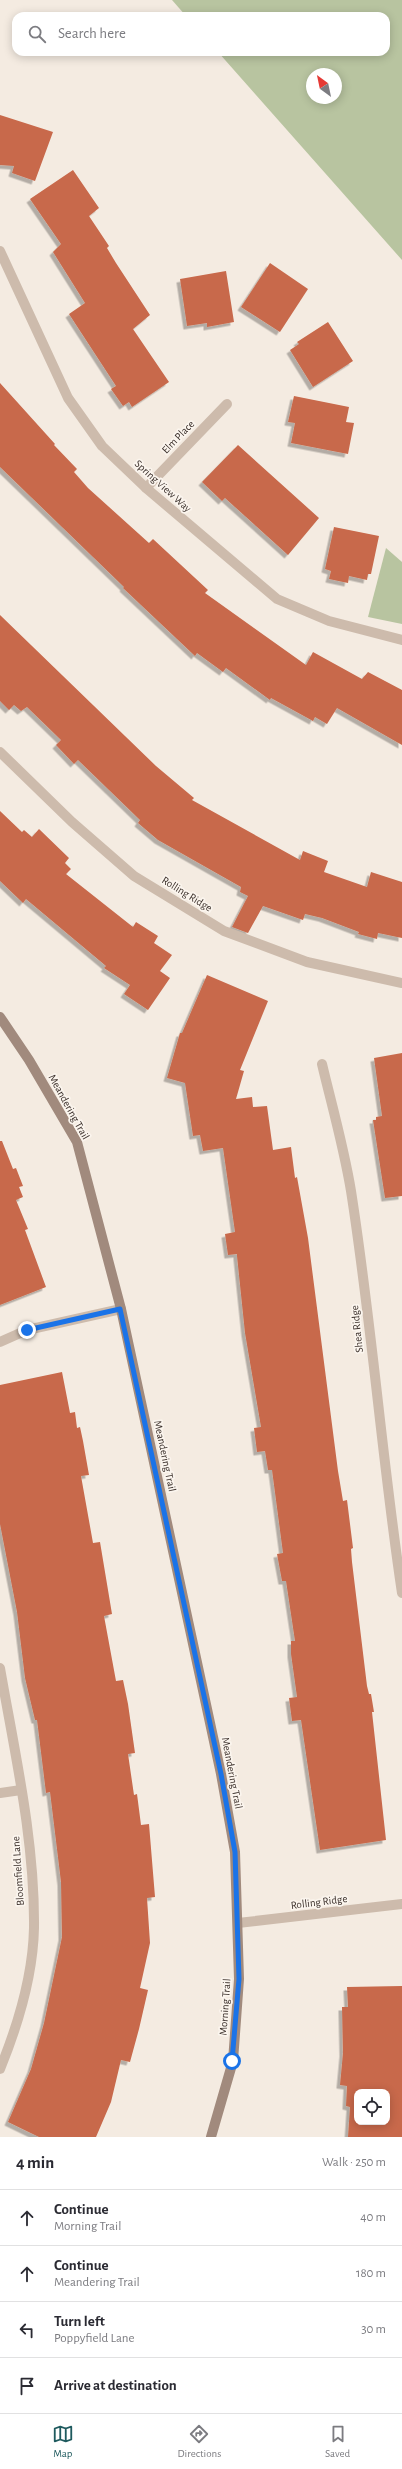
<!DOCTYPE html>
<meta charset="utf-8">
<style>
:root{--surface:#fff;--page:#f7f7f7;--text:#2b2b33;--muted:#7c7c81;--line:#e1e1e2;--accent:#1f5a5e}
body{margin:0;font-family:"Alegreya Sans",sans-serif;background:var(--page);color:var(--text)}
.controls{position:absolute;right:12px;bottom:12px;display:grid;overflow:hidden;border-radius:8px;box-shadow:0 2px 10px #0003}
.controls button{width:36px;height:36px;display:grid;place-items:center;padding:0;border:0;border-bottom:1px solid var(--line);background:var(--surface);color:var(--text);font:20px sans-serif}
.compass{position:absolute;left:306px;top:68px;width:36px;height:36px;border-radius:50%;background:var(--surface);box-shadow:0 2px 10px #0003;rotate:327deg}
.stop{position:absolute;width:12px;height:12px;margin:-9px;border:3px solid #1a73e8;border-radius:50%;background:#fff}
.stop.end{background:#1a73e8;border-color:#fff;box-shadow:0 1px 4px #0008}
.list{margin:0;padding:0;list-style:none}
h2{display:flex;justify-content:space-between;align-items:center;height:52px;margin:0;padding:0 16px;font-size:17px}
h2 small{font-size:13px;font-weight:400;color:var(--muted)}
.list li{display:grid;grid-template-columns:26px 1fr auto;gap:12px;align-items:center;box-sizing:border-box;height:56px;padding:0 16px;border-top:1px solid var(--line)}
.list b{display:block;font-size:15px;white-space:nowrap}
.list p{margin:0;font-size:13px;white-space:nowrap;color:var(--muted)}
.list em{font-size:13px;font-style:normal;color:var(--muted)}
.icon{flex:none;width:22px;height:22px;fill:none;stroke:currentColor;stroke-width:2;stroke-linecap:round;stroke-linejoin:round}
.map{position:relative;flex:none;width:402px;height:2137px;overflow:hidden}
.search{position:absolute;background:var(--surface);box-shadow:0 2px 10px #0003;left:12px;right:12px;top:12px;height:44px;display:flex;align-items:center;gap:10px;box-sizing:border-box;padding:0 14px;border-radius:12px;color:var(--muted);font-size:15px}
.sheet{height:276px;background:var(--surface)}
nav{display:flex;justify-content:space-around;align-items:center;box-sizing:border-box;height:56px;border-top:1px solid var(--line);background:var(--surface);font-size:11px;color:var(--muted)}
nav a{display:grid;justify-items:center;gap:2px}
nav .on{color:var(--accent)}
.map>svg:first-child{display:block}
.green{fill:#b8c4a0;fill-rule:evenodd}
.building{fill:#c8694b;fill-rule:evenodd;filter:url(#shadow)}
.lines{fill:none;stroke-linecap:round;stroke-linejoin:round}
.lane{stroke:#cdbbac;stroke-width:10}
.street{stroke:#cdbbac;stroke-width:10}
.secondary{stroke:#a18a7d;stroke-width:10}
.route{stroke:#1a73e8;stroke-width:5}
.labels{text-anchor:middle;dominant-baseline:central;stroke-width:3.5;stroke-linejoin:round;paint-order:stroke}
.street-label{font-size:11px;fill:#3b302b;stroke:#fbf5ee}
</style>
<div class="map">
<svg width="402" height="2137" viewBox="0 0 402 2137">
<defs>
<filter id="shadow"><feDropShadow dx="-3.5" dy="3.5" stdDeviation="0" flood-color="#0004"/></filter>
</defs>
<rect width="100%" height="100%" fill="#f4ebe1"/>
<g class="green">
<path d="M 172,0 L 402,0 L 402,260 L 218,52 L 386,52 L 386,16 L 186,16 ZM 312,74 L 336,74 L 336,98 L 312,98 Z"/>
<polygon points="386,548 402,562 402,624 368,617"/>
</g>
<g class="building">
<polygon points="0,115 53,132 35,181 12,173 14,166 0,165"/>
<polygon points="73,170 99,208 89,216 109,246 107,248 116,263 150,315 133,329 169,382 132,407 129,402 123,406 111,389 116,386 69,314 85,303 53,252 61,244 30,199"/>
<polygon points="270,263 308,289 280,332 241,307"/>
<polygon points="226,271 234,322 207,327 207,323 187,326 180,279"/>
<polygon points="328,322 353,361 313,387 290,350 299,344 297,342"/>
<polygon points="0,383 55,444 54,445 77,469 74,472 88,488 149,543 153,539 208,590 205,593 306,665 313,652 362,679 368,672 402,690 402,745 337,708 327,724 315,717 313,721 271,698 270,700 226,668 223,672 197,653 195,656 123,588 124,587 0,467"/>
<polygon points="294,396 349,407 346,422 354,423 348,454 291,443 295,423 288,422"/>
<polygon points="238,445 319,518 288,555 225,498 222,501 202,482"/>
<polygon points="334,527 379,536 371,574 368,574 367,580 349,576 348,583 329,579 331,571 325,569"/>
<polygon points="0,615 156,766 194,798 192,800 300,860 303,851 328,861 324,872 367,887 371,872 402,882 402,938 378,933 377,939 358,934 359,932 322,918 305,914 303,920 263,906 248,933 232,927 248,896 240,892 241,887 158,840 138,823 140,820 78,760 74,764 56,745 61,740 27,707 21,711 14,705 9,710 0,701"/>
<polygon points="0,811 22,832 24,830 32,837 39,829 69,858 65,863 71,869 66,874 133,927 136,922 158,936 154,943 172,955 160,971 170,978 148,1010 124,994 130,985 104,968 106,966 26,899 23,903 0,881"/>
<polygon points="207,975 268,1001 240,1070 244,1071 236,1099 252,1097 253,1107 267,1106 273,1150 291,1147 295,1178 297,1177 308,1238 338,1471 343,1501 347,1500 353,1548 351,1549 352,1562 367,1686 369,1694 371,1694 374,1712 372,1712 386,1840 320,1850 301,1720 292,1721 289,1698 297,1697 291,1654 291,1641 295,1641 286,1581 282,1581 277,1554 283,1553 272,1470 268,1470 265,1451 257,1452 254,1428 261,1427 245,1333 237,1256 237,1254 228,1255 225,1234 235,1232 223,1148 203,1151 200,1135 193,1136 185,1083 167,1078 180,1033 182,1033"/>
<polygon points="402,1053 402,1196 385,1198 373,1120 376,1120 376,1117 382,1116 374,1058"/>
<polygon points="0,1141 2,1141 13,1169 16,1168 23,1186 19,1187 23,1197 16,1200 28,1229 25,1230 46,1287 0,1305"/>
<polygon points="62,1372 70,1413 75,1412 77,1428 80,1427 83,1441 89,1475 81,1476 93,1543 100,1542 112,1614 104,1616 116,1681 123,1680 128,1704 135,1753 128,1754 134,1795 137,1794 141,1825 149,1824 155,1897 147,1898 150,1943 140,1988 148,1990 139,2029 130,2062 121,2060 111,2102 96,2137 39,2137 8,2122 31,2069 44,2023 62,1937 61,1882 50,1792 46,1793 37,1720 35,1720 25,1678 17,1612 0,1524 0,1385"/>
<path d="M 402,1986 L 402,2137 L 348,2137 L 350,2107 L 346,2106 L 347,2086 L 340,2085 L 343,2053 L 342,2007 L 348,2007 L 347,1987 ZM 357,2092 L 387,2092 L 387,2122 L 357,2122 Z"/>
</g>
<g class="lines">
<polyline class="lane" points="0,1793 21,1790"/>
<g class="street">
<polyline points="0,251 68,398 102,446 146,488 277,599 329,621 402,640"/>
<polyline points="146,488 227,404"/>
<polyline points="0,752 72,822 134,876 224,931 307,962 402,983"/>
<path d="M 322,1064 C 332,1106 344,1148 351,1191 C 372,1325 382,1460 402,1593"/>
<polyline points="0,1342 27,1330 121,1309"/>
<path d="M 0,1668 C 15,1754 35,1841 34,1928 C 33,1975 18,2025 0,2069"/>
<polyline points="238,1923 402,1904"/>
</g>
<polyline class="secondary" points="0,1017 29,1060 77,1142 121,1309 221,1774 235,1852 239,1979 233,2061 211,2137"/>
</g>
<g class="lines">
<polyline class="route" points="27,1330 120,1309 221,1774 235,1852 239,1979 232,2061"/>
</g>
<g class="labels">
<g class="street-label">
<text transform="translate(178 437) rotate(-46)">Elm Place</text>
<text transform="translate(163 486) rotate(42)">Spring View Way</text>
<text transform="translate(187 894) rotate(32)">Rolling Ridge</text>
<text transform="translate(69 1107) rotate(61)">Meandering Trail</text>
<text transform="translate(357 1329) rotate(-96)">Shea Ridge</text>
<text transform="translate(165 1456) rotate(78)">Meandering Trail</text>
<text transform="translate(232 1773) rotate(79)">Meandering Trail</text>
<text transform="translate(18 1871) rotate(-94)">Bloomfield Lane</text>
<text transform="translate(319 1902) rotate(-7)">Rolling Ridge</text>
<text transform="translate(225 2007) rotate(-86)">Morning Trail</text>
</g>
</g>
</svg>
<div class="controls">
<button><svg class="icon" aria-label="locate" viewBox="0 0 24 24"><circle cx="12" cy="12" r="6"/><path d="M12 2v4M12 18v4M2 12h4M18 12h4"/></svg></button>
</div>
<svg class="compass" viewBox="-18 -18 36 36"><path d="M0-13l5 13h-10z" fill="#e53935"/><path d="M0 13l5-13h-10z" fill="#7c7c81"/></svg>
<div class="stop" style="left:232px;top:2061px"></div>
<div class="stop end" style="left:27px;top:1330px"></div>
<div class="search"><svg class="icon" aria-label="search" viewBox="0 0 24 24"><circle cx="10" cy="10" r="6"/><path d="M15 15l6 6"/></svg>Search here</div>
</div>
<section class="sheet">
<h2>4 min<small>Walk · 250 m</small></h2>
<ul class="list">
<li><svg class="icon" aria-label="ahead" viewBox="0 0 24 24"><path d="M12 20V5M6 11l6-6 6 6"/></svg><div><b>Continue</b><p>Morning Trail</p></div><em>40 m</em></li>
<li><svg class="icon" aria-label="ahead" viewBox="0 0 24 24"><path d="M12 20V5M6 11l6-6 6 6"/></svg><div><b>Continue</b><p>Meandering Trail</p></div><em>180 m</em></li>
<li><svg class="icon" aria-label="left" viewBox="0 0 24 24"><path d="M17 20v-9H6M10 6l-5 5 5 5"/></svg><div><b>Turn left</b><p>Poppyfield Lane</p></div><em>30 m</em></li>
<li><svg class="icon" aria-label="arrive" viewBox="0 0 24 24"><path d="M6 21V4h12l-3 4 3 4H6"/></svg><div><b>Arrive at destination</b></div></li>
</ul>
</section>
<nav>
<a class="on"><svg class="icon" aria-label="map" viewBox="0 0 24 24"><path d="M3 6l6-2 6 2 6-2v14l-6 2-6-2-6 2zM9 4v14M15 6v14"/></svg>Map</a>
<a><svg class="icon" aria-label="directions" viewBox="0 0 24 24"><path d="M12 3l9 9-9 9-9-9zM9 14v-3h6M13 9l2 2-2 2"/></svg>Directions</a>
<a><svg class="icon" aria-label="saved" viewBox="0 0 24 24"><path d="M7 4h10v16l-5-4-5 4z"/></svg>Saved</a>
</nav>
